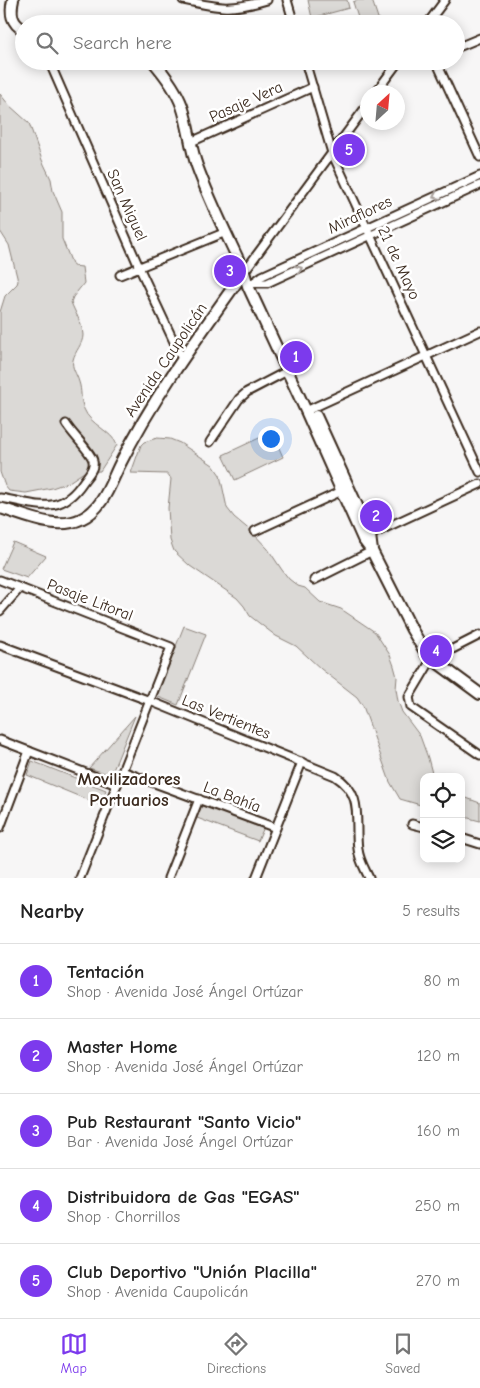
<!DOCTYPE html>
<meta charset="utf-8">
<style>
:root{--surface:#fff;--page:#f2f2f2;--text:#222;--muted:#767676;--line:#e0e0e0;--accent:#7c3aed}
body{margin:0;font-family:"Comic Neue",sans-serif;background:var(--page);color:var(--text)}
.controls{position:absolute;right:15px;bottom:15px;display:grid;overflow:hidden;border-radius:10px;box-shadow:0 2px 12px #0003}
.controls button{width:45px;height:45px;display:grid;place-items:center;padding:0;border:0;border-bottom:1px solid var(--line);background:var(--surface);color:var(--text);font:25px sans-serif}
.compass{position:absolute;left:360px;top:85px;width:45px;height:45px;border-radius:50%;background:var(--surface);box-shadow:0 2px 12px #0003;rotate:26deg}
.you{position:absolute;left:270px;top:438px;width:18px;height:18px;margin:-12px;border:4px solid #fff;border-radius:50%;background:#1a73e8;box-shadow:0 0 0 8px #1a73e833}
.badge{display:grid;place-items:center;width:32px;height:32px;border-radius:50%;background:var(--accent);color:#fff;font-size:16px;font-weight:700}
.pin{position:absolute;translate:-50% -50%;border:2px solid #fff;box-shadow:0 1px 5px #0006}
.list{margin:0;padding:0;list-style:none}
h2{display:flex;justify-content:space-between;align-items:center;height:65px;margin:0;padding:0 20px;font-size:21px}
h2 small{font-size:16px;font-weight:400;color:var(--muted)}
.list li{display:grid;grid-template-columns:32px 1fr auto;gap:15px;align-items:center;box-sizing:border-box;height:75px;padding:0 20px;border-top:1px solid var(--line)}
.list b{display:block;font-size:19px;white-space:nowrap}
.list p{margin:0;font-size:16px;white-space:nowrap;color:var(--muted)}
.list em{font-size:16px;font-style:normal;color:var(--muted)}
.icon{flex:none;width:28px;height:28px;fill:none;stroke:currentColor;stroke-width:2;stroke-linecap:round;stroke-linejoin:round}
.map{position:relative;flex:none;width:480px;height:878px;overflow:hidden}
.search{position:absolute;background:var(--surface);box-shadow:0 2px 12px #0003;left:15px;right:15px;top:15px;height:55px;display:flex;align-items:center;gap:12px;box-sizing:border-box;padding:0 18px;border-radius:28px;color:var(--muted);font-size:19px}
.sheet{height:440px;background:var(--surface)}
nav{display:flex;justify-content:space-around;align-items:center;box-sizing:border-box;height:70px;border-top:1px solid var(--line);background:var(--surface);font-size:14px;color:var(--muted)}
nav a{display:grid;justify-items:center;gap:2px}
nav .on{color:var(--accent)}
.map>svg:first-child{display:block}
.green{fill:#dbd9d6;stroke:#8b827a}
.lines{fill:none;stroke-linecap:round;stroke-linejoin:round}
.street-casing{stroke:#3b2a1e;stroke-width:11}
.secondary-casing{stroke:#3b2a1e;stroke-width:14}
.street{stroke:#fff;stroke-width:7}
.secondary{stroke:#fff;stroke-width:10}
.oneway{stroke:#a79f9a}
.labels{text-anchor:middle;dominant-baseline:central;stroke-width:5;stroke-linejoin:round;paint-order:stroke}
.street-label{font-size:16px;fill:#3b2a1e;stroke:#fff}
.neighbourhood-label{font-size:18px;font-weight:bold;fill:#3b2a1e;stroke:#fff}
</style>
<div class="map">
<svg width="480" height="878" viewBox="0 0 480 878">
<rect width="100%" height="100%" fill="#f7f6f6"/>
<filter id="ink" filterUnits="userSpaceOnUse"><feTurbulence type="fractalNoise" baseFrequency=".02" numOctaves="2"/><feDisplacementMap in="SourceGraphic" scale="10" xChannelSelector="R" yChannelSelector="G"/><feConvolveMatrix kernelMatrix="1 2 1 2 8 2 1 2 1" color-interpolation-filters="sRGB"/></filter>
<g filter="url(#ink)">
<g class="green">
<polygon points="308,0 347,0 349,8 312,18"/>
<polygon points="358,0 372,0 380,24 360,24 353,2"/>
<path d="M 0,94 L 9,105 L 29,123 L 42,160 L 51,179 L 53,191 L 62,212 L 62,239 L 73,266 L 82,267 L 84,283 L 73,297 L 71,302 C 75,313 82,322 83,335 C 83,344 75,351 73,360 C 71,368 77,374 79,382 C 82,390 80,400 84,409 C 90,425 112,431 117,445 L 100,471 L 84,472 L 69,482 L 52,488 L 26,493 L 9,491 L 5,486 L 0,472 L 0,312 L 5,296 L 17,284 L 18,281 L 9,245 L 0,231 Z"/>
<polygon points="272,432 283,457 235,480 223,455"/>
<polygon points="157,438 170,439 180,443 213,465 220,475 227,508 234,517 252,532 268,549 282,570 289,579 298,586 305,588 320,602 341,609 375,632 390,655 394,666 397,677 396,689 398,701 402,712 420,736 428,758 433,777 424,777 424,806 400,799 390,782 363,706 357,697 321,669 296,646 276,636 259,623 250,616 244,606 237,598 190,566 174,551 170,540 168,508 171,479 168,474 131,473 141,445 144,442"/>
<polygon points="13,542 46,556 27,578 1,569"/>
<polygon points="184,626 206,634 178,705 156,696"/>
<polygon points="135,716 111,775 89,768"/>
<polygon points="32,761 106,790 100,805 27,775"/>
<polygon points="461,796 480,803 480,821 461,816"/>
<polygon points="202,804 264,827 258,841 197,818"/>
</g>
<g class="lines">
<g class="street-casing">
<g id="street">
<path d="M 183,0 C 219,8 231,11 267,0"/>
<polyline points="287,0 294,24"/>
<polyline points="427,24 445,0"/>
<polyline points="456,48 480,38"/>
<polyline points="49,61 139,267 182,359"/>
<polyline points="305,61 332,153 480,472"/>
<polyline points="436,61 480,157"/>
<polyline points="376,92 399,61"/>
<polyline points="191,142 313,87"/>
<polyline points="244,272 368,104"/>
<polyline points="120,275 226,232"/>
<polyline points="253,283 267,283 480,185"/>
<polyline points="248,286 262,276 480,176"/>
<polyline points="306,411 480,331"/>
<polyline points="210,442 239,399 247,392 293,368"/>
<path d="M 0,498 C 35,503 59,518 83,482 C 87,476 95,469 93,461 C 92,453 72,434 66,424"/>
<polyline points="255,531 344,490"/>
<polyline points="370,535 480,484"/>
<polyline points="0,580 171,647 80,878"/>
<polyline points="314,580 372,551"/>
<polyline points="0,611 20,588"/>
<polyline points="480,635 431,660 409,697 411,707 480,755"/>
<path d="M 0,645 L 150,701 L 335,776 C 365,795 354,820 358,849 C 359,860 365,869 369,878"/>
<polyline points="0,740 117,785"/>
<polyline points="122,771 276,828"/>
<polyline points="412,824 424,827"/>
<polyline points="0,828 29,751"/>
<polyline points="461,838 480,844"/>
<polyline points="168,878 199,799"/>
<polyline points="256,878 302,762"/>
</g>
</g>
<g class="secondary-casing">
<g id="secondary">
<path d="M 13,0 C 10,13 11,23 24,30"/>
<path d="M 153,61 C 165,75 176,89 182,106 C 189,126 190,147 197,166 C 210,202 228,237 244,272 L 248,286 L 306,411 L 363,539 L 372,551 L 412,630 L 427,655 L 480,694"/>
<polyline points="316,416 364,521 370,535 372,551"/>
<path d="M 0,508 C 25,515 56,531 81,519 C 103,509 110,484 120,464 C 154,396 200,334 244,272"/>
</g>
</g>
<use href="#street" class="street"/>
<use href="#secondary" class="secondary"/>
</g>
<defs><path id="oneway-chevron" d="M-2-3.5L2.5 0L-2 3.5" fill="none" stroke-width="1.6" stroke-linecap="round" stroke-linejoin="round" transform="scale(1.25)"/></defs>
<g class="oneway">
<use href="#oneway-chevron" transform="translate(436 196) rotate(156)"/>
<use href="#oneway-chevron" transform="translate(299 269) rotate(-24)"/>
</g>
</g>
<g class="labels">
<g class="street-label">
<text transform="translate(246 102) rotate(-24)">Pasaje Vera</text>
<text transform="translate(127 205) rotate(66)">San Miguel</text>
<text transform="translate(360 215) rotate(-25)">Miraflores</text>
<text transform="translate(399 263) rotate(65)">21 de Mayo</text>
<text transform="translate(166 360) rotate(-56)">Avenida Caupolicán</text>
<text transform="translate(90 600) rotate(21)">Pasaje Litoral</text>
<text transform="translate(226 717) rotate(22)">Las Vertientes</text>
<text transform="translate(232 797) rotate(21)">La Bahía</text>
</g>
<g class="neighbourhood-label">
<text x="129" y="779">Movilizadores<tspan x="129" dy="21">Portuarios</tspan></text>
</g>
</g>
</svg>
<div class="controls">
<button><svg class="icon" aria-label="locate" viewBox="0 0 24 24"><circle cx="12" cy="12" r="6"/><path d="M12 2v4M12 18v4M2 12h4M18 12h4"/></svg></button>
<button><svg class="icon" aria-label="layers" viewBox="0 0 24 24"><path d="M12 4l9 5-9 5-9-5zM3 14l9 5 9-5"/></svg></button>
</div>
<svg class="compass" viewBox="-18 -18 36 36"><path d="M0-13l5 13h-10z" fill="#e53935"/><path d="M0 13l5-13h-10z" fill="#767676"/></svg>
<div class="you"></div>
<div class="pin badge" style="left:296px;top:357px">1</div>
<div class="pin badge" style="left:376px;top:516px">2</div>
<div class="pin badge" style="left:230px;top:271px">3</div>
<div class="pin badge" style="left:436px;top:651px">4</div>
<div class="pin badge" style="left:349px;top:150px">5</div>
<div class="search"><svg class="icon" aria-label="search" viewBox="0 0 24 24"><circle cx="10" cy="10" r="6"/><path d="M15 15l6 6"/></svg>Search here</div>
</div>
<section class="sheet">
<h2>Nearby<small>5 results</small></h2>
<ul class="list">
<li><span class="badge">1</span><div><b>Tentación</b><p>Shop · Avenida José Ángel Ortúzar</p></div><em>80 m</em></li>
<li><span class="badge">2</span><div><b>Master Home</b><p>Shop · Avenida José Ángel Ortúzar</p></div><em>120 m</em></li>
<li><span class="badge">3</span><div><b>Pub Restaurant &quot;Santo Vicio&quot;</b><p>Bar · Avenida José Ángel Ortúzar</p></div><em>160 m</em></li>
<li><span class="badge">4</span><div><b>Distribuidora de Gas &quot;EGAS&quot;</b><p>Shop · Chorrillos</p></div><em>250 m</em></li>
<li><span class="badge">5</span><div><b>Club Deportivo &quot;Unión Placilla&quot;</b><p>Shop · Avenida Caupolicán</p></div><em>270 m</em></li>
</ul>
</section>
<nav>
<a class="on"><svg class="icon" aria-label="map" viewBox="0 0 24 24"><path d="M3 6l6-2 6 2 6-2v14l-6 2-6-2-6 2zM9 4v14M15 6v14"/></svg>Map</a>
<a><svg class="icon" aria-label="directions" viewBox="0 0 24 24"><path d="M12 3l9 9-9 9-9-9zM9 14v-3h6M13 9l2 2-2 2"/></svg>Directions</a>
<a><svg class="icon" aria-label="saved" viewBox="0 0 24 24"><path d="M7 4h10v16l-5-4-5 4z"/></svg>Saved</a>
</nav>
